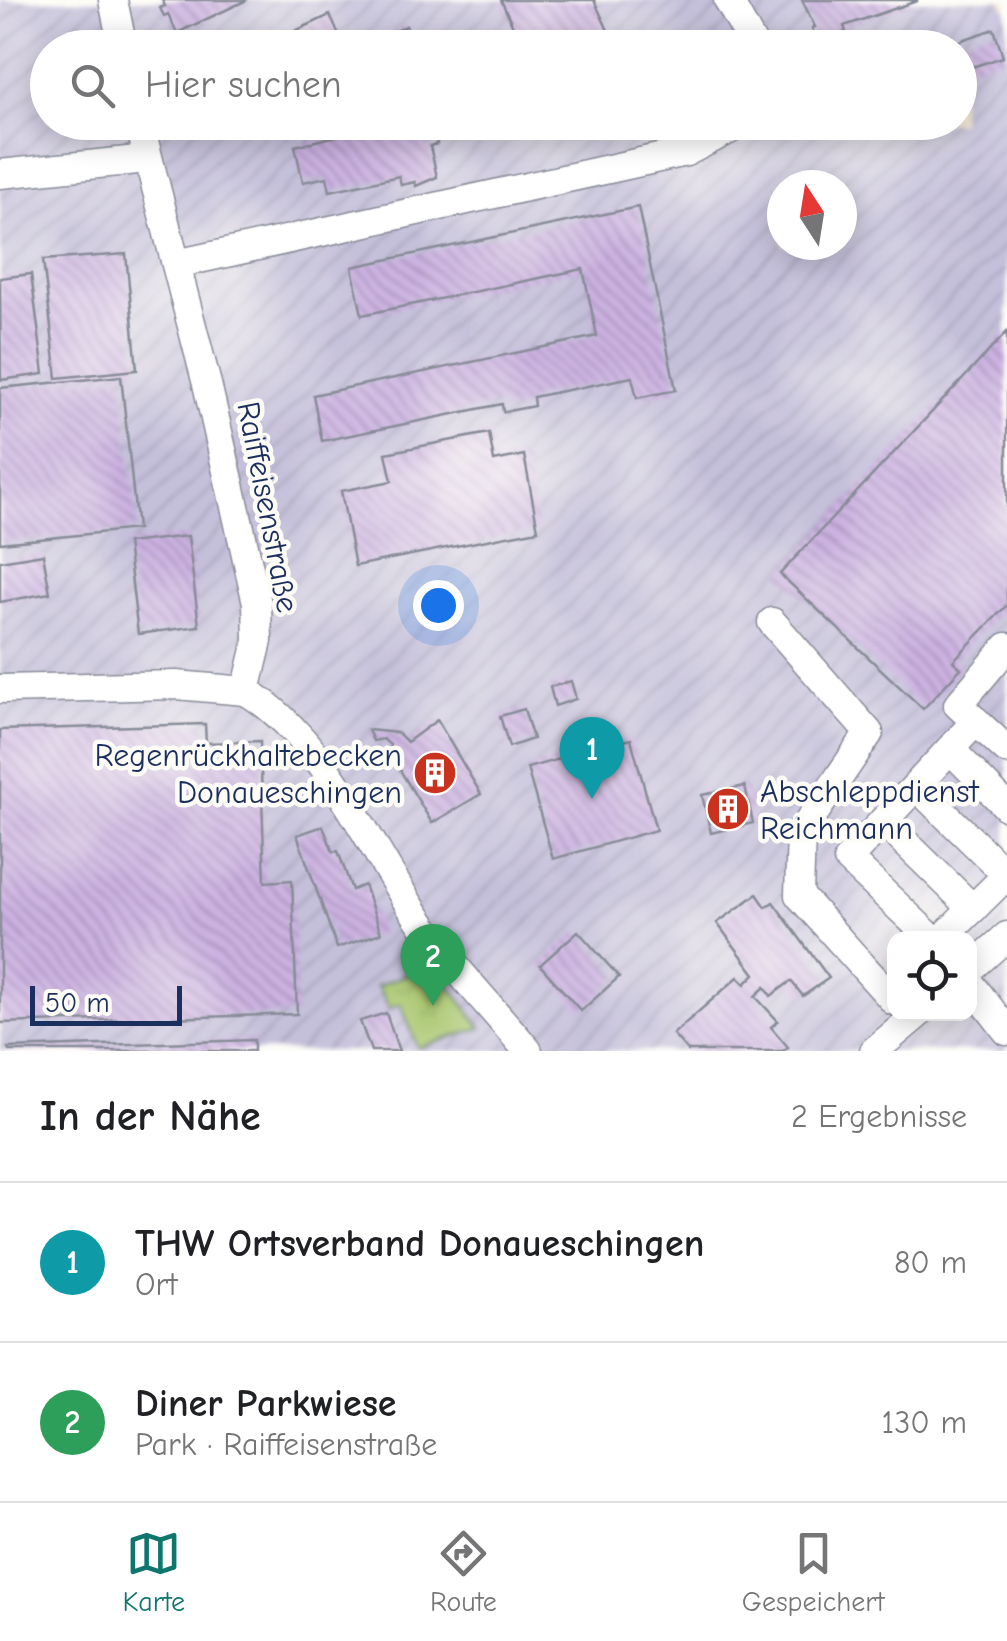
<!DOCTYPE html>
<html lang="de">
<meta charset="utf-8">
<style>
:root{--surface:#fff;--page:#f2f2f2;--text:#202124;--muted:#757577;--line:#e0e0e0;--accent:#0f766e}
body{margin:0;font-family:"Comic Neue",sans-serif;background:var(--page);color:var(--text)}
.controls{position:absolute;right:30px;bottom:30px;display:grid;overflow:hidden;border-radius:20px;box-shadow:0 5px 25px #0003}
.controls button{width:90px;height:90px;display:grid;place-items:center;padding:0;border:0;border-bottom:2px solid var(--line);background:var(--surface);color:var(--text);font:50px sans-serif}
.compass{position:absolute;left:767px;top:170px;width:90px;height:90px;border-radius:50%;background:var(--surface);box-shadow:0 5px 25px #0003;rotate:348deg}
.scale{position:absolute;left:30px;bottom:25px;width:152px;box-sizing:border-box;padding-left:10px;border:5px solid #1b2f5e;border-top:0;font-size:28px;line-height:35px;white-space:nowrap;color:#1b2f5e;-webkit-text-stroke:8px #fdfcf7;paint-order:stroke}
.you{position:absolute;left:438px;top:605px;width:35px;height:35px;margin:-25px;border:8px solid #fff;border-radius:50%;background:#1a73e8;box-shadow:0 0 0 15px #1a73e833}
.badge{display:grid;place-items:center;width:65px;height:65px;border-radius:50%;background:var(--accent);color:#fff;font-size:32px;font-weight:700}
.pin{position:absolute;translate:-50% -82px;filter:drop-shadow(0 2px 5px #0008)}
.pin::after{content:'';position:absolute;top:52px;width:35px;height:30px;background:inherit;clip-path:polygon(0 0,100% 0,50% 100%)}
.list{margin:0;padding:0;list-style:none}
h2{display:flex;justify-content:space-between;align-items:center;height:130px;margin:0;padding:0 40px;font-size:42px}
h2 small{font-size:32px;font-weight:400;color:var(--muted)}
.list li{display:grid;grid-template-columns:65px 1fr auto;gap:30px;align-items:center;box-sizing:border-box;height:160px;padding:0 40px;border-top:2px solid var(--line)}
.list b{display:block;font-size:38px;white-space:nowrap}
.list p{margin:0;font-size:32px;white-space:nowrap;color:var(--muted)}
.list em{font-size:32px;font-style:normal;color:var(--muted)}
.icon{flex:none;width:55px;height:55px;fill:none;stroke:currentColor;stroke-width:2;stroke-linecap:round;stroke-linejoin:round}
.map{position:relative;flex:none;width:1007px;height:1051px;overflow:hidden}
.search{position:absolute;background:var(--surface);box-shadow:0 5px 25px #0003;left:30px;right:30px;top:30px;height:110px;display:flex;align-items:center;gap:25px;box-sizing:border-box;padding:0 35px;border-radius:55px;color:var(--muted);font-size:38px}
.sheet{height:450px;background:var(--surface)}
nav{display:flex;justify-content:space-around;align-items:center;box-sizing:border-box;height:140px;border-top:2px solid var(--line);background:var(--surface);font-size:28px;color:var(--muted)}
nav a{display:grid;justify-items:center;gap:5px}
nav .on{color:var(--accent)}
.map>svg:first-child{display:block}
.industrial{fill:url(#industrial-furrows);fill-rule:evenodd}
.park{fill:url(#park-tufts);stroke:#627a66;stroke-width:2.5}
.building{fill:url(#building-back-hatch)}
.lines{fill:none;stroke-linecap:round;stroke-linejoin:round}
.minor-casing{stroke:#888c98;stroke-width:31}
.minor{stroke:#fff;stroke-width:28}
.labels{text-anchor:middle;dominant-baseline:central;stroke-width:9;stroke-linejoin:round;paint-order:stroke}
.street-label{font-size:32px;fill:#1b2f5e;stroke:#fdfcf7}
.poi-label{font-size:32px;fill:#1b2f5e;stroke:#fdfcf7;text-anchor:end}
</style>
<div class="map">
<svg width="1007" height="1051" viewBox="0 0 1007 1051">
<defs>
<pattern id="industrial-furrows" width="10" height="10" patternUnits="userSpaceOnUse" patternTransform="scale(2.5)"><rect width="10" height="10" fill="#c5c0da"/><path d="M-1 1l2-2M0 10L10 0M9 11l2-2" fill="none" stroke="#a9a5be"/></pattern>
<pattern id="park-tufts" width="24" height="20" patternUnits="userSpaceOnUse" patternTransform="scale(2.5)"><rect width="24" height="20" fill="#a8c66d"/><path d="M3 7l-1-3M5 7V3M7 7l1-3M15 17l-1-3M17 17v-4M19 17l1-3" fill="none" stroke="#90aa61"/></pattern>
<pattern id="building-back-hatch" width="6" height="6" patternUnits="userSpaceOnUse" patternTransform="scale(2.5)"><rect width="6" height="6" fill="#ccb2e1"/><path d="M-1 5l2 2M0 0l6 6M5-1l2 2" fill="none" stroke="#a591ba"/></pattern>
</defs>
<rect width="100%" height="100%" fill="#fdfcf7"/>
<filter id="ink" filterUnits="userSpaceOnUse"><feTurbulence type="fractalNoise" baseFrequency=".01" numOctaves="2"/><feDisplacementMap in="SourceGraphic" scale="20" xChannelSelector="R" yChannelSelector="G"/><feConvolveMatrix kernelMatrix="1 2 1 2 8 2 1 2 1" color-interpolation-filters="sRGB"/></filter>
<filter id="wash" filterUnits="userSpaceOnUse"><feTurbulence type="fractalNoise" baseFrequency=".0048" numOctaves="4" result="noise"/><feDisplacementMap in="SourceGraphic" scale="40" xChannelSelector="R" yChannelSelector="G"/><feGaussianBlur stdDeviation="2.25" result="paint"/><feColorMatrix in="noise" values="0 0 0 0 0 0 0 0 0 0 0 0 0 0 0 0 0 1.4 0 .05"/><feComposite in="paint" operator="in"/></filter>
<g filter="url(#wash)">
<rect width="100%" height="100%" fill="#f6e9d3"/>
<path class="industrial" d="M 0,0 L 1000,0 L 1007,10 L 1007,1051 L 0,1051 ZM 48,48 L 960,48 L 960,122 L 48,122 ZM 782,185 L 842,185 L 842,245 L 782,245 ZM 894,938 L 970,938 L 970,1014 L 894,1014 Z"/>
<polygon class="park" points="433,964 482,1028 418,1048 401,1004 389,1008 377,986"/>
<g id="blocks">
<g class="building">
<polygon points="162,0 247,0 177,33 168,14 164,16 160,8 165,6"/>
<polygon points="501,0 594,0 616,48 523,48"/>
<polygon points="802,0 917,0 917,1 844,26 846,32 820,41 818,36 815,37 812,28 815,27"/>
<polygon points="330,15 345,48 249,48 272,37 274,41"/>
<polygon points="406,26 416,48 376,48 373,41"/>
<polygon points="994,29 1003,57 960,71 960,48 939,48"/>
<polygon points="395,122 433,124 437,144 430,146 437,177 416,186 415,182 401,185 399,176 330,191 327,177 303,182 295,146"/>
<polygon points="638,207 676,390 637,398 632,377 533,397 534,406 503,412 502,404 322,441 313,395 597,336 583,269 362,315 352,267"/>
<polygon points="126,254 137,370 57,378 43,260"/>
<polygon points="31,274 44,374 1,380 0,278"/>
<polygon points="1007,332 1007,605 953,661 961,668 923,709 780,574"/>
<polygon points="121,376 137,529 0,543 0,388"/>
<polygon points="489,433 494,461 524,455 538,530 355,566 341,491 392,481 386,453"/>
<polygon points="188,536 199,626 138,634 127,543"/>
<polygon points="43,554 50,593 0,602 0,561"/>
<polygon points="571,681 576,699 555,706 550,687"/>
<polygon points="524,709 533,739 509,747 500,716"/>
<polygon points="437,720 481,794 432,823 389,752 390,745 383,739 373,741 368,730 398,733 407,742"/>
<polygon points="205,724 206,743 260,741 265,882 292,880 297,1014 0,1023 0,730"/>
<polygon points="631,739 656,830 553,859 527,768"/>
<polygon points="745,786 753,823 711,833 702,795"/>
<polygon points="323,826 333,852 338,851 352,890 364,885 381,933 337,948 297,835"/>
<polygon points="757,894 766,907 773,902 829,978 803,996 791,981 771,996 765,987 755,996 778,1021 771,1027 788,1047 783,1051 688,1051 673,1034 738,977 745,984 755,974 717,923"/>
<polygon points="578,931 619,977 581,1011 540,965"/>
<polygon points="386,1013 399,1051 371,1051 360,1021"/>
<polygon points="254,1040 254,1051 9,1051 8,1048"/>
</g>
</g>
</g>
<g filter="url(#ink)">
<use href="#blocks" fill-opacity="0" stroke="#888c98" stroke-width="2.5"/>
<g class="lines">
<g class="minor-casing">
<g id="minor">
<polyline points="113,0 123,48"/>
<polyline points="728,0 755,48"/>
<path d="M 139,122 L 208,388 L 257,603 L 258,641 L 246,691 C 324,738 366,841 416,915 C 448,963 491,1006 528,1051"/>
<polyline points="0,174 147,159"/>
<polyline points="176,264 686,152 744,122"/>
<polyline points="772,622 869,733 801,833 799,895 894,1001"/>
<polyline points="1007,647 958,705 1007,750"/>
<polyline points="0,689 176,685 246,691"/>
<polyline points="950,749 1007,807"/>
<polyline points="916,786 1007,875"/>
<polyline points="883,821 973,909"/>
<polyline points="931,938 848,859 976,721"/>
<polyline points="943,938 1007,875"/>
<polyline points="970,969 1007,936"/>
<polyline points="970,983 1007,1031"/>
<polyline points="874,1051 918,1014"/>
</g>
</g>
<use href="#minor" class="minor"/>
</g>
</g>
<defs>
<g id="building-disc" transform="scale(2.25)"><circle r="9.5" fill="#c8321e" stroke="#fdfcf7"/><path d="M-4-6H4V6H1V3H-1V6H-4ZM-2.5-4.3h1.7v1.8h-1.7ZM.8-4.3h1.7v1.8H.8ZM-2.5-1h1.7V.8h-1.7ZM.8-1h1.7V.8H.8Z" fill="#fff"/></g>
</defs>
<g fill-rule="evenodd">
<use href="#building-disc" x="435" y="773"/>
<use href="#building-disc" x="728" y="809"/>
</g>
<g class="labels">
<g class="street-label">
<text transform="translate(268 507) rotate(79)">Raiffeisenstraße</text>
</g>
<g class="poi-label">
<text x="402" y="755">Regenrückhaltebecken<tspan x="402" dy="37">Donaueschingen</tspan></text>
<text x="760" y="791" text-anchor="start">Abschleppdienst<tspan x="760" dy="37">Reichmann</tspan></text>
</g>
</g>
</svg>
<div class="controls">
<button><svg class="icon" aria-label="locate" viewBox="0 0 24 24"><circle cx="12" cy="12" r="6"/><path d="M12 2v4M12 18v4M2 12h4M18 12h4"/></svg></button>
</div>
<svg class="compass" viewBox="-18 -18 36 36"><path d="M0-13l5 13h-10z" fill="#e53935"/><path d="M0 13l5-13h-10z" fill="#757577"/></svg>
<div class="scale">50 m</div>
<div class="you"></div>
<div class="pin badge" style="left:592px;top:799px;background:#0f9aa8">1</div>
<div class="pin badge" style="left:433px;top:1006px;background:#2e9e5b">2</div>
<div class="search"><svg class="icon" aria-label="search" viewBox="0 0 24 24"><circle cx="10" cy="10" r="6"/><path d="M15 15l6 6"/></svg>Hier suchen</div>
</div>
<section class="sheet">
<h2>In der Nähe<small>2 Ergebnisse</small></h2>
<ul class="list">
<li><span class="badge" style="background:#0f9aa8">1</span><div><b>THW Ortsverband Donaueschingen</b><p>Ort</p></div><em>80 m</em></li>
<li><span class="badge" style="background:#2e9e5b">2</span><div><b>Diner Parkwiese</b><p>Park · Raiffeisenstraße</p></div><em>130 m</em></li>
</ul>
</section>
<nav>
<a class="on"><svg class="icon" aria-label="map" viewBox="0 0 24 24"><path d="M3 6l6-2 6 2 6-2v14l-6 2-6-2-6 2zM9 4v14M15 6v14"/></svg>Karte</a>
<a><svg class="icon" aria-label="directions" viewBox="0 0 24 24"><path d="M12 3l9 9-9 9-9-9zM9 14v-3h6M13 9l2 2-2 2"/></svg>Route</a>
<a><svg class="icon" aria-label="saved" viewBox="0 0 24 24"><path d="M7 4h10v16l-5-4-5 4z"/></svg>Gespeichert</a>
</nav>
